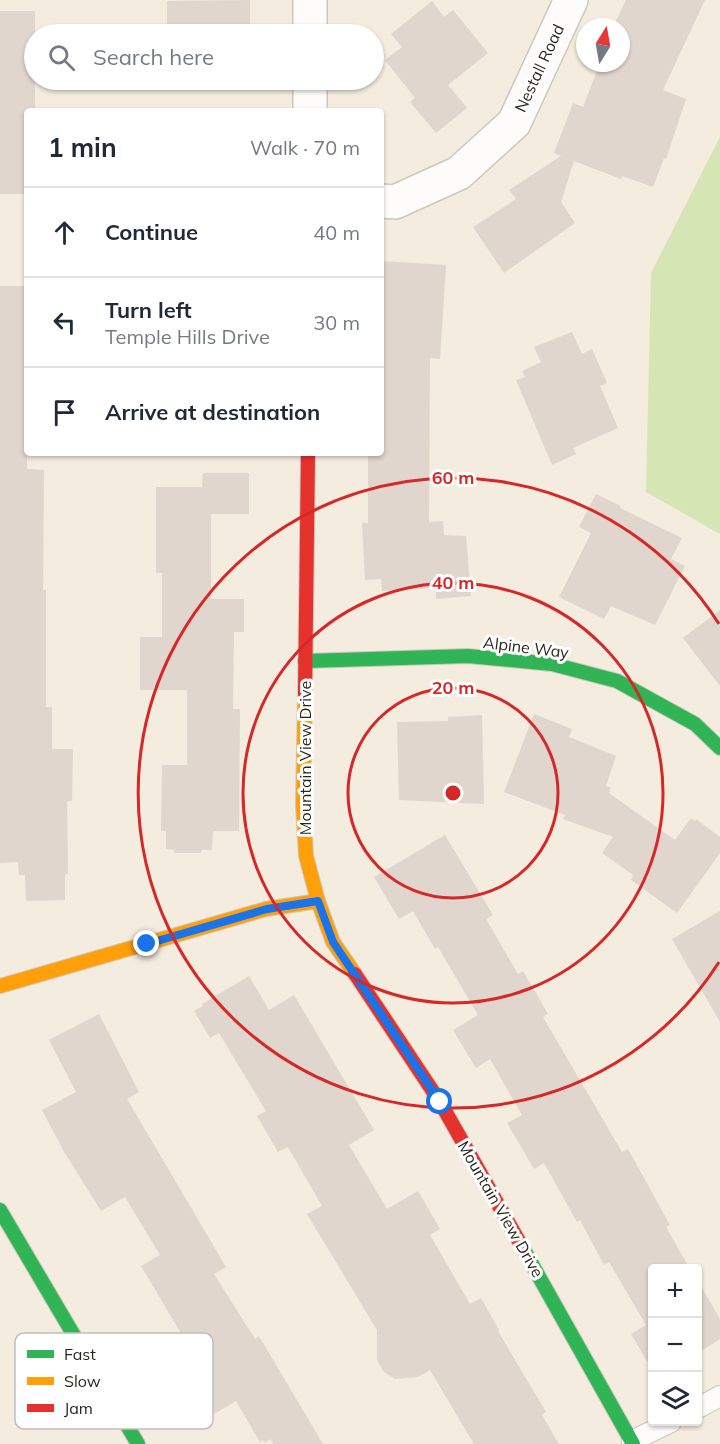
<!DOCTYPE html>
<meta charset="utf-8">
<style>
:root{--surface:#fff;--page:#f6f6f7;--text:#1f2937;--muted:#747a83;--line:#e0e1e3}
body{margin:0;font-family:Mulish,sans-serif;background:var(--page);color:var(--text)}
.controls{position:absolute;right:18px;bottom:18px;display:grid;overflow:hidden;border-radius:6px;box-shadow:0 2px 4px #0004}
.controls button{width:54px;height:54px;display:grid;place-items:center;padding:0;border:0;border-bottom:2px solid var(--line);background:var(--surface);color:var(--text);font:30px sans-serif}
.compass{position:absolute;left:576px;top:18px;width:54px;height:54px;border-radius:50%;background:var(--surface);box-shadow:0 2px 4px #0004;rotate:11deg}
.stop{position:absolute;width:18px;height:18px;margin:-14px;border:4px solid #1a73e8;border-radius:50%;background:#fff}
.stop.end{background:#1a73e8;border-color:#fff;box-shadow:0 2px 6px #0008}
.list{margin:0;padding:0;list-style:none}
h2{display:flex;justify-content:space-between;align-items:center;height:78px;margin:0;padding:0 24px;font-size:26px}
h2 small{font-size:20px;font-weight:400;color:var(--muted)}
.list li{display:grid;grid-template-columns:39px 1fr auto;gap:18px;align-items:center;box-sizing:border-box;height:90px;padding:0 24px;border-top:2px solid var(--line)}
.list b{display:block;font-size:22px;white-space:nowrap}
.list p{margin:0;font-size:20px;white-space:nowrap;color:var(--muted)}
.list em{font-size:20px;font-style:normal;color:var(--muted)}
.icon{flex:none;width:33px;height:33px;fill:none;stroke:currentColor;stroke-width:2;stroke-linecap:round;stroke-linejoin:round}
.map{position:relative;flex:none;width:720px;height:1444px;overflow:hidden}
.search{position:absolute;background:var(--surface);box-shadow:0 2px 4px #0004;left:24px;top:24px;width:360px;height:66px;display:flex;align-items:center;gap:15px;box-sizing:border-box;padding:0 21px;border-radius:33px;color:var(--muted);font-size:22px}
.panel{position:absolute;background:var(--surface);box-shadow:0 2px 4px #0004;left:24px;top:108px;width:360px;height:348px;border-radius:6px}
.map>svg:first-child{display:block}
.green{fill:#d5e6b4}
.building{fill:#e0d6ce}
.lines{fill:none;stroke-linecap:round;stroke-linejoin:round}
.lane-casing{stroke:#cdc7bc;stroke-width:22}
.street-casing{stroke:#cdc7bc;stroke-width:36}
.fast-casing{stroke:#cdc7bc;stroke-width:16}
.slow-casing{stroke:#cdc7bc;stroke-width:16}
.jam-casing{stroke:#cdc7bc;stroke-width:16}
.lane{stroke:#fdfcfa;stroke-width:20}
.street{stroke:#fdfcfa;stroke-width:33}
.fast{stroke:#30b455;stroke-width:14}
.slow{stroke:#ff9f0a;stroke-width:14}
.jam{stroke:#e5322d;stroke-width:14}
.route{stroke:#1a73e8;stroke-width:8}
.ring{fill:none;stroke:#d62828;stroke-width:3}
.labels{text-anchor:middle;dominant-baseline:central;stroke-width:6;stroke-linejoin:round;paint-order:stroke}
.street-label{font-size:16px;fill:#2b261d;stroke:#fff}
.key{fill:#fff;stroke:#bfbebb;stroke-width:1.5}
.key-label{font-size:16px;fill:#2b261d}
.centre{fill:#d62828;stroke:#fff;stroke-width:3}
.ring-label{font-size:18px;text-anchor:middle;font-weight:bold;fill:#d62828;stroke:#fff;stroke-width:6;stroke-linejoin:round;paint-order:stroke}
</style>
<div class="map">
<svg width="720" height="1444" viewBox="0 0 720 1444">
<rect width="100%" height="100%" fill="#f4ecde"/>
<polygon class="green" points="720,137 720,534 646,492 651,273"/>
<g class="building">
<polygon points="250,0 250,34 167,34 167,1"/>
<polygon points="626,0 705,0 663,90 686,99 666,159 664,158 653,187 622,176 621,179 574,161 561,202 575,223 504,273 473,227 516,199 509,190 561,156 554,153 573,103 583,107 600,63 621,63 621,27 613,27"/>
<polygon points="432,1 444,17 453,10 488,53 448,85 467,108 436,133 410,102 415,98 385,60 402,47 391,34"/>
<polygon points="0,11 35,11 35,111 27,111 27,194 0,194"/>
<polygon points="381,261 446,265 440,359 430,358 429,522 443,521 444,535 466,536 471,596 436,599 436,588 382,591 381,579 365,580 362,523 368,523 368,453 381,453"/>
<polygon points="0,286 27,286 27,469 44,470 43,590 46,590 46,707 52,707 52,749 73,749 72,801 67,801 68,874 65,874 65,900 26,901 25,875 19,875 18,862 0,863"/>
<polygon points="572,332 582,354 592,349 607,383 600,386 618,428 573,448 576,454 552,465 516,380 525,377 522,371 541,362 534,347"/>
<polygon points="203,473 249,473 249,514 211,514 211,599 244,599 244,632 234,632 233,709 240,709 239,831 213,831 212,850 201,850 201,853 174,853 174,850 166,849 166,831 161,831 162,765 187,765 187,690 140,690 140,637 162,637 162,573 156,573 156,487 202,487"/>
<polygon points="596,494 621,506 620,508 682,538 671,559 685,566 655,625 611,606 604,619 559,597 591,533 579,527"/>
<polygon points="720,610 720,686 683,638"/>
<polygon points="534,714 572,729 569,737 616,756 606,786 611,788 609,793 675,840 691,818 695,821 696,819 720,837 720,853 677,913 631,880 633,875 602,853 613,837 563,819 565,815 504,792"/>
<polygon points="482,715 484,804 399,800 397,722 448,721 448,717"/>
<polygon points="445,835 493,915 486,919 518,974 523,971 548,1014 543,1017 622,1152 628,1149 670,1225 666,1227 690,1269 652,1269 652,1370 631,1334 646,1325 609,1262 604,1265 580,1220 577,1222 544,1163 534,1169 507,1123 522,1115 490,1059 476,1068 453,1030 478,1015 438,947 435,949 413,911 399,919 374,877"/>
<polygon points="720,911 720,1022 672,939"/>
<polygon points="249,976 269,1010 294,995 374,1130 349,1145 387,1209 418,1191 440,1229 430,1235 470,1304 481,1298 499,1330 498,1331 546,1412 542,1415 559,1444 474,1444 430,1370 418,1377 395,1379 384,1372 377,1360 377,1330 307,1214 322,1206 288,1147 278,1152 257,1116 266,1111 219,1033 210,1038 194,1011 203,1006 202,1004"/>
<polygon points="99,1014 139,1092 127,1099 226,1267 214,1274 255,1339 259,1336 323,1444 274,1444 270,1439 265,1443 263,1440 260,1442 236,1401 214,1414 190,1374 201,1367 141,1266 160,1255 125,1197 101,1211 63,1150 42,1110 76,1092 49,1040"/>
<polygon points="698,1281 720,1319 720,1339 698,1353"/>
</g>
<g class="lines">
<g class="lane-casing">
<g id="lane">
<polyline points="698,1408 720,1396"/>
<polyline points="632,1441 671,1422"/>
</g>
</g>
<g class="street-casing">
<g id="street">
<polyline points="310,0 310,34"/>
<polyline points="310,80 310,111"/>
<polyline points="381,201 395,202 459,173 514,123 571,0"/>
</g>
</g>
<g class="fast-casing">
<g id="fast">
<polyline points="305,661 468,656 552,664 617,681 695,724 720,748"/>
<polyline points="0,1210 138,1444"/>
<polyline points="520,1243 633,1444"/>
</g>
</g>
<g class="slow-casing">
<g id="slow">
<polyline points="305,694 303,805 306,856 318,901 333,942 355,974"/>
<polyline points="0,986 266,909 318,901"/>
</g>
</g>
<g class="jam-casing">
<g id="jam">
<polyline points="305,694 308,453"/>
<polyline points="355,974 440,1102 520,1243"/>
</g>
</g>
<use href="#lane" class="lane"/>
<use href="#street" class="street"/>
<use href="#fast" class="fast"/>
<use href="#slow" class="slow"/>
<use href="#jam" class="jam"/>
</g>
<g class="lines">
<polyline class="route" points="147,944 267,909 318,901 333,942 440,1102"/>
</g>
<g class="ring">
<circle cx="453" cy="793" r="105"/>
<circle cx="453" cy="793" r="210"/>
<path d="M719 962A315 315 0 1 1 719 624"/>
</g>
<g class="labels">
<g class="street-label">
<text transform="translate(539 68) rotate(-65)">Nestall Road</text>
<text transform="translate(526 647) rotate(7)">Alpine Way</text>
<text transform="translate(305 758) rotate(-90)">Mountain View Drive</text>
<text transform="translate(501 1209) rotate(60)">Mountain View Drive</text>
</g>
</g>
<rect x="15" y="1333" width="198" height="96" rx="9" class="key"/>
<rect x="27" y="1350" width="27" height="8" fill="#30b455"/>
<rect x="27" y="1377" width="27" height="8" fill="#ff9f0a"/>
<rect x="27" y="1404" width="27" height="8" fill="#e5322d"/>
<g class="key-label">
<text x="64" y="1360">Fast</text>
<text x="64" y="1387">Slow</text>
<text x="64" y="1414">Jam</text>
</g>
<circle cx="453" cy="793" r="9" class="centre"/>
<g class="ring-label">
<text x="453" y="484">60 m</text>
<text x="453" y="589">40 m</text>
<text x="453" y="694">20 m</text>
</g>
</svg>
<div class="controls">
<button>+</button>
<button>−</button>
<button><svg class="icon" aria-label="layers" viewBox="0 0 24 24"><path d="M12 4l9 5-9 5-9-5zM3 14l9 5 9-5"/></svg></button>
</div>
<svg class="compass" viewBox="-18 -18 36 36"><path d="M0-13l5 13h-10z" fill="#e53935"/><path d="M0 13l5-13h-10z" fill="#747a83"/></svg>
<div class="stop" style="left:440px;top:1102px"></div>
<div class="stop end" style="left:147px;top:944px"></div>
<div class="search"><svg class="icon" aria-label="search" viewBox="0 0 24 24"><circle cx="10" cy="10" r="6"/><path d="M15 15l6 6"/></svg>Search here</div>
<section class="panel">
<h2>1 min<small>Walk · 70 m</small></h2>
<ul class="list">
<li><svg class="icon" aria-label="ahead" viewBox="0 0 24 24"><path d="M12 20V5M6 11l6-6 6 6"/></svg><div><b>Continue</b></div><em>40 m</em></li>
<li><svg class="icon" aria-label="left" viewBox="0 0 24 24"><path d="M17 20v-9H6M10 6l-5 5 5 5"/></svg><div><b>Turn left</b><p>Temple Hills Drive</p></div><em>30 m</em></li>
<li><svg class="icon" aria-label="arrive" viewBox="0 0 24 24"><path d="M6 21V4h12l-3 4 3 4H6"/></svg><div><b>Arrive at destination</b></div></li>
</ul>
</section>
</div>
